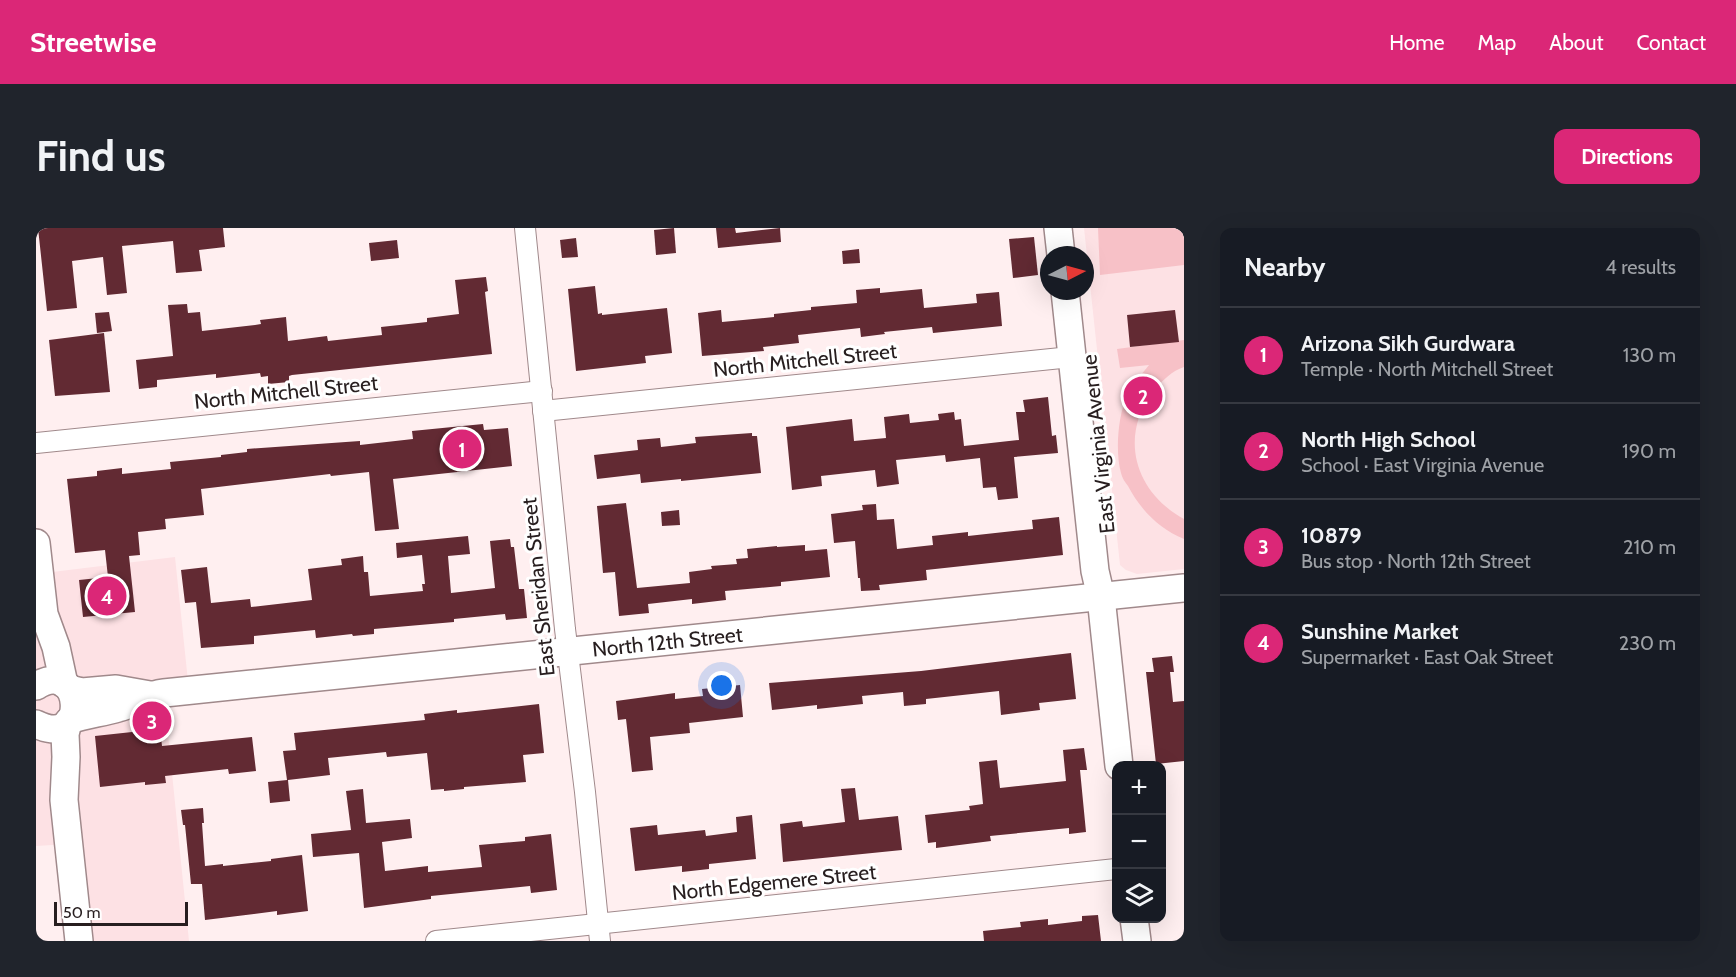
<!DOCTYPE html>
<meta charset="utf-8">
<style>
:root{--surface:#171b24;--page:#20242c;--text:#f1f3f6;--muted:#9ea1a6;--line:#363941;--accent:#db2777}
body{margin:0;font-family:Cabin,sans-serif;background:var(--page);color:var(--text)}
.controls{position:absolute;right:18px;bottom:18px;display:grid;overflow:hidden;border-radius:12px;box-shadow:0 6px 24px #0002}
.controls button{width:54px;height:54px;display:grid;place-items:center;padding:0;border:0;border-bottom:2px solid var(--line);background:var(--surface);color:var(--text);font:30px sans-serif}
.compass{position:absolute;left:1004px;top:18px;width:54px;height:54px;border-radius:50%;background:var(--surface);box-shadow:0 6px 24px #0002;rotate:84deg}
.scale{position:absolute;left:18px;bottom:15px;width:134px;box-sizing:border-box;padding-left:6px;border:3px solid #271e1f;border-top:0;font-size:16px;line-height:21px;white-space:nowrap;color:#271e1f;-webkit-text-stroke:4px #fff;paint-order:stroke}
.you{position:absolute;left:686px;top:458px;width:21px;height:21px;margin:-15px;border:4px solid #fff;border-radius:50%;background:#1a73e8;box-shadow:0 0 0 9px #1a73e833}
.badge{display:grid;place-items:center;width:39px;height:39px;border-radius:50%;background:var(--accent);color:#fff;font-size:20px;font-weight:700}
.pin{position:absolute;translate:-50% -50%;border:3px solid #fff;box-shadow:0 2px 6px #0006}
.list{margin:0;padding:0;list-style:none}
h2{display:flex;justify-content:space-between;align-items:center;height:78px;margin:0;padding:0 24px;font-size:26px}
h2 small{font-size:20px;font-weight:400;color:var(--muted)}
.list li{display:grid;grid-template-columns:39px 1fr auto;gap:18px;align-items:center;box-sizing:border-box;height:96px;padding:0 24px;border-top:2px solid var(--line)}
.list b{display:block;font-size:22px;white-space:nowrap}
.list p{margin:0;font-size:20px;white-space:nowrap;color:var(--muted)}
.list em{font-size:20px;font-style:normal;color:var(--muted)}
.icon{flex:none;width:33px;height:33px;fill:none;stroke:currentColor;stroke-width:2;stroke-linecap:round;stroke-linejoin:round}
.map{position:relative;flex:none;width:1148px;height:713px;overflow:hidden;border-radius:12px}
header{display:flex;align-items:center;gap:36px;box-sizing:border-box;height:84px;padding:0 30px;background:var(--accent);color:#fff}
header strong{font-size:28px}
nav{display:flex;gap:33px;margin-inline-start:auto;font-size:21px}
.intro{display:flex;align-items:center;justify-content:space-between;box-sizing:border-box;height:144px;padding:0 36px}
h1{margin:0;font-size:42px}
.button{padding:15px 27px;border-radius:12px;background:var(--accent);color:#fff;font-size:21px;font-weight:700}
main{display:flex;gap:36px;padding:0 36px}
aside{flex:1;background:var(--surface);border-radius:12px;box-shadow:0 6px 24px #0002}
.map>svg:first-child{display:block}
.built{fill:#fde1e4}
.green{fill:#f7c1c7}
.building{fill:#622a33}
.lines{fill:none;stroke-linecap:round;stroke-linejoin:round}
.street-casing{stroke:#a0898b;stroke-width:22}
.secondary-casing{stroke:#a0898b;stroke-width:30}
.street{stroke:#fff;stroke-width:20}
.secondary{stroke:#fff;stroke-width:27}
.labels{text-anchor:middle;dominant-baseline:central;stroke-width:6;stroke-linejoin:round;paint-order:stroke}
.street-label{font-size:21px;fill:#271e1f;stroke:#fff}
</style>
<header>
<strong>Streetwise</strong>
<nav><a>Home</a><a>Map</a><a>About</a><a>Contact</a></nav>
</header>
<div class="intro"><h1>Find us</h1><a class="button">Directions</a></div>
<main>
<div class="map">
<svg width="1148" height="713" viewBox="0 0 1148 713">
<rect width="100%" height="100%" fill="#ffeff0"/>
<g class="built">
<polygon points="1048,0 1148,0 1148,341 1101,346 1090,342 1084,337"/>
<polygon points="139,329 153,463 128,466 153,713 43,713 33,616 0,618 0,346"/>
</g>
<g class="green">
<polygon points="1062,0 1148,0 1148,37 1064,47"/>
<path d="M 1148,112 L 1148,139 C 1136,143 1127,152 1119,161 C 1082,207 1098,264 1148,291 L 1148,311 C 1123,301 1104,281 1092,258 C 1089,254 1086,250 1085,245 C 1079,224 1082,188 1091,167 C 1096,156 1106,146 1113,137 L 1084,140 L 1081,121 Z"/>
</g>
<g class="building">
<polygon points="2,0 187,0 189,19 163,22 166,43 140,45 137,13 86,18 91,65 71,67 67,29 36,33 41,80 11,83"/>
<polygon points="638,0 640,25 620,27 618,2"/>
<polygon points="680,0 699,0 700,5 744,0 745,14 682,20"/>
<polygon points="998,9 1002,47 977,50 973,11"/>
<polygon points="540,10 542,29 526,30 524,12"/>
<polygon points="361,12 363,30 335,33 333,15"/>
<polygon points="823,21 824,35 807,36 806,23"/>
<polygon points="450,49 452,63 449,64 456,126 256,147 253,148 253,154 232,156 232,148 225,149 224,145 180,150 180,146 121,152 121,159 103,161 100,132 137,128 132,77 151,76 152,85 164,84 166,103 219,97 225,96 224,92 250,89 252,113 291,108 292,113 346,107 345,99 391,94 391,90 423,86 419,52"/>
<polygon points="559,58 562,86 566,85 566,87 631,80 636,125 609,128 610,135 540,143 532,61"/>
<polygon points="844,60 844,65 886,61 888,80 941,75 940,66 963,64 966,98 897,105 896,99 848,104 849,106 825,109 824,100 762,107 763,115 727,119 728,123 666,128 662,85 685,82 686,94 738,89 738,86 775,82 775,79 821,75 820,62"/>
<polygon points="1139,82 1143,114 1094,119 1091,87"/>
<polygon points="73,84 76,103 61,105 59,85"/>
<polygon points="68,105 74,164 19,168 13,112"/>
<polygon points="1012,169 1016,208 1020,207 1022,225 978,229 982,270 962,272 960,259 947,260 944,230 910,234 909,227 860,232 863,256 841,259 839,242 785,248 786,258 756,262 750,199 816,191 818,213 850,210 848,189 873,186 874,195 903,192 902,186 918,184 919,192 925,191 928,218 983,212 980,184 989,184 987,172"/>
<polygon points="447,196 448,202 472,200 476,238 357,251 363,301 339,303 333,244 295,248 294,246 165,261 168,287 129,291 130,301 102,304 104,327 93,328 99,384 47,389 43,352 72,349 69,322 39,325 31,251 61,248 61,243 86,240 86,246 135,241 134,234 185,229 185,227 211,224 211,221 324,213 324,217 377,211 376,203"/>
<polygon points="716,205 716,208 721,208 725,245 645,253 645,251 605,255 604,246 561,251 558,227 602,222 601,212 624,210 625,219 660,215 659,209"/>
<polygon points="590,275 601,360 654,355 653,344 676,341 675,338 701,336 700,331 712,330 711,321 741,318 741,319 769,317 769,323 791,321 794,349 745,354 745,358 689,363 690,372 656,376 656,371 612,376 613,385 583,388 579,344 567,345 561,278"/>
<polygon points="840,276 841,292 858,291 861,321 897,317 896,308 932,304 932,308 997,301 996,292 1023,289 1027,327 890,342 891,352 843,357 844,362 825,363 824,350 822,350 819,313 798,315 795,286 827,282 826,277"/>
<polygon points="643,282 644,297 626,298 625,284"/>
<polygon points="432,308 434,326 412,328 415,365 459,360 454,313 474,311 475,319 478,319 483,361 488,361 491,390 470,392 469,386 418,391 418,394 338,401 338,406 317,408 316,406 280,410 279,402 218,408 218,416 165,420 160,374 149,375 145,342 171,339 175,375 214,371 215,379 276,372 272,341 306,337 305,331 327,328 328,344 332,344 334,368 387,363 386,356 389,356 386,327 361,330 360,315"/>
<polygon points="1035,425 1040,471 1003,475 1004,482 965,487 963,463 890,471 890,476 868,478 867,464 826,468 827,476 781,481 781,477 736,482 733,455 885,443"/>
<polygon points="1136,428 1138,444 1134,444 1137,474 1148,473 1148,533 1120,536 1110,444 1118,444 1116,430"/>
<polygon points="704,457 707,489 653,495 654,505 614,509 617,542 596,544 590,491 582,492 580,473 639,465 639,471 667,468 666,461"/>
<polygon points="503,476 508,525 487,527 490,554 428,559 428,561 408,563 408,561 395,562 391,525 351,529 350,524 292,530 294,547 252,552 254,573 234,575 232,554 251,552 247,523 260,522 258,505 389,492 388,486 421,482 421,485"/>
<polygon points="124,501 126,518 216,509 220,543 193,546 192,541 129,548 130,555 109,557 109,554 64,559 59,508"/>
<polygon points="1048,520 1051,542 1044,542 1050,604 1033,606 1033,600 954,608 955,613 900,620 900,614 892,615 889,587 934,582 933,578 947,576 943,534 961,532 964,560 1030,553 1027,522"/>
<polygon points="819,560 823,592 862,588 866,622 747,634 744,596 766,593 767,599 809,594 805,561"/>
<polygon points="327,561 330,595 374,591 376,610 346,614 349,643 392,638 392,644 446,639 443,617 489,613 489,609 515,606 521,662 495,665 494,658 395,668 395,671 328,680 323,625 277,629 275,606 315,602 310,563"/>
<polygon points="167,580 168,595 166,595 169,638 187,636 187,638 235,633 235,631 266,627 272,683 241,687 241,683 169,692 166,656 155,656 149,597 147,597 145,582"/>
<polygon points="716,587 720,631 673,636 673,641 646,644 646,638 599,643 594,600 621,597 622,607 669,602 670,608 701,604 700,589"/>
<polygon points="1062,687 1065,713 948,713 947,703 985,699 984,694 1012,691 1012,697 1046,693 1046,688"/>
</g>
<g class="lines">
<g class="street-casing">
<g id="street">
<polyline points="489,0 529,401 549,564 564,713"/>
<polyline points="507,183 1035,129"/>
<polyline points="0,215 506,163"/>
<polyline points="400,713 1080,641"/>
</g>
</g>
<g class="secondary-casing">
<g id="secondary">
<polyline points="1022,0 1025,27"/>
<polyline points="1029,63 1059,343 1065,369 1083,538"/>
<polyline points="0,315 8,386 20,419 28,456"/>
<path d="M 0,458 C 47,428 55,523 0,496"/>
<polyline points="34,461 46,464 80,461 114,467"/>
<path id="s1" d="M 34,492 C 50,486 66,485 82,480 C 98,476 111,467 128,465 L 1148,360"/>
<polyline points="32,494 29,506 30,529 28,572 43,713"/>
<polyline points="1098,690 1101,713"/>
</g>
</g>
<use href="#street" class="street"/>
<use href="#secondary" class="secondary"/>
</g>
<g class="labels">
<g class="street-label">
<text transform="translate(769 132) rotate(-6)">North Mitchell Street</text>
<text transform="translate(250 164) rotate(-6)">North Mitchell Street</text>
<text transform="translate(1062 216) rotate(-96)">East Virginia Avenue</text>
<text transform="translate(502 359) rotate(-96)">East Sheridan Street</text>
<text stroke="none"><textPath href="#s1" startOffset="604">North 12th Street</textPath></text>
<text transform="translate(738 654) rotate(-6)">North Edgemere Street</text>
</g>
</g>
</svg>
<div class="controls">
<button>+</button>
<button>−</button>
<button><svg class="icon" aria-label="layers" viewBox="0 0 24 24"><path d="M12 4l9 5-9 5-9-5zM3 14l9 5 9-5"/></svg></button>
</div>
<svg class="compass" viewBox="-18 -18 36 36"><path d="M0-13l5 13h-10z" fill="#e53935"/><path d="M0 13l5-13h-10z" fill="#9ea1a6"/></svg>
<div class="scale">50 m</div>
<div class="you"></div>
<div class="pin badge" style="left:426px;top:221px">1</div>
<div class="pin badge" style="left:1107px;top:168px">2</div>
<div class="pin badge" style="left:116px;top:493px">3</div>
<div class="pin badge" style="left:71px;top:368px">4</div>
</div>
<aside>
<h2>Nearby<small>4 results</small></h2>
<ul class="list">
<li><span class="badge">1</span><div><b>Arizona Sikh Gurdwara</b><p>Temple · North Mitchell Street</p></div><em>130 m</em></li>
<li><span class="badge">2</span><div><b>North High School</b><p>School · East Virginia Avenue</p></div><em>190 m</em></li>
<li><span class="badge">3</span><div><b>10879</b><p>Bus stop · North 12th Street</p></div><em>210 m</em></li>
<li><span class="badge">4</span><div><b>Sunshine Market</b><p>Supermarket · East Oak Street</p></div><em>230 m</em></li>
</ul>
</aside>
</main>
